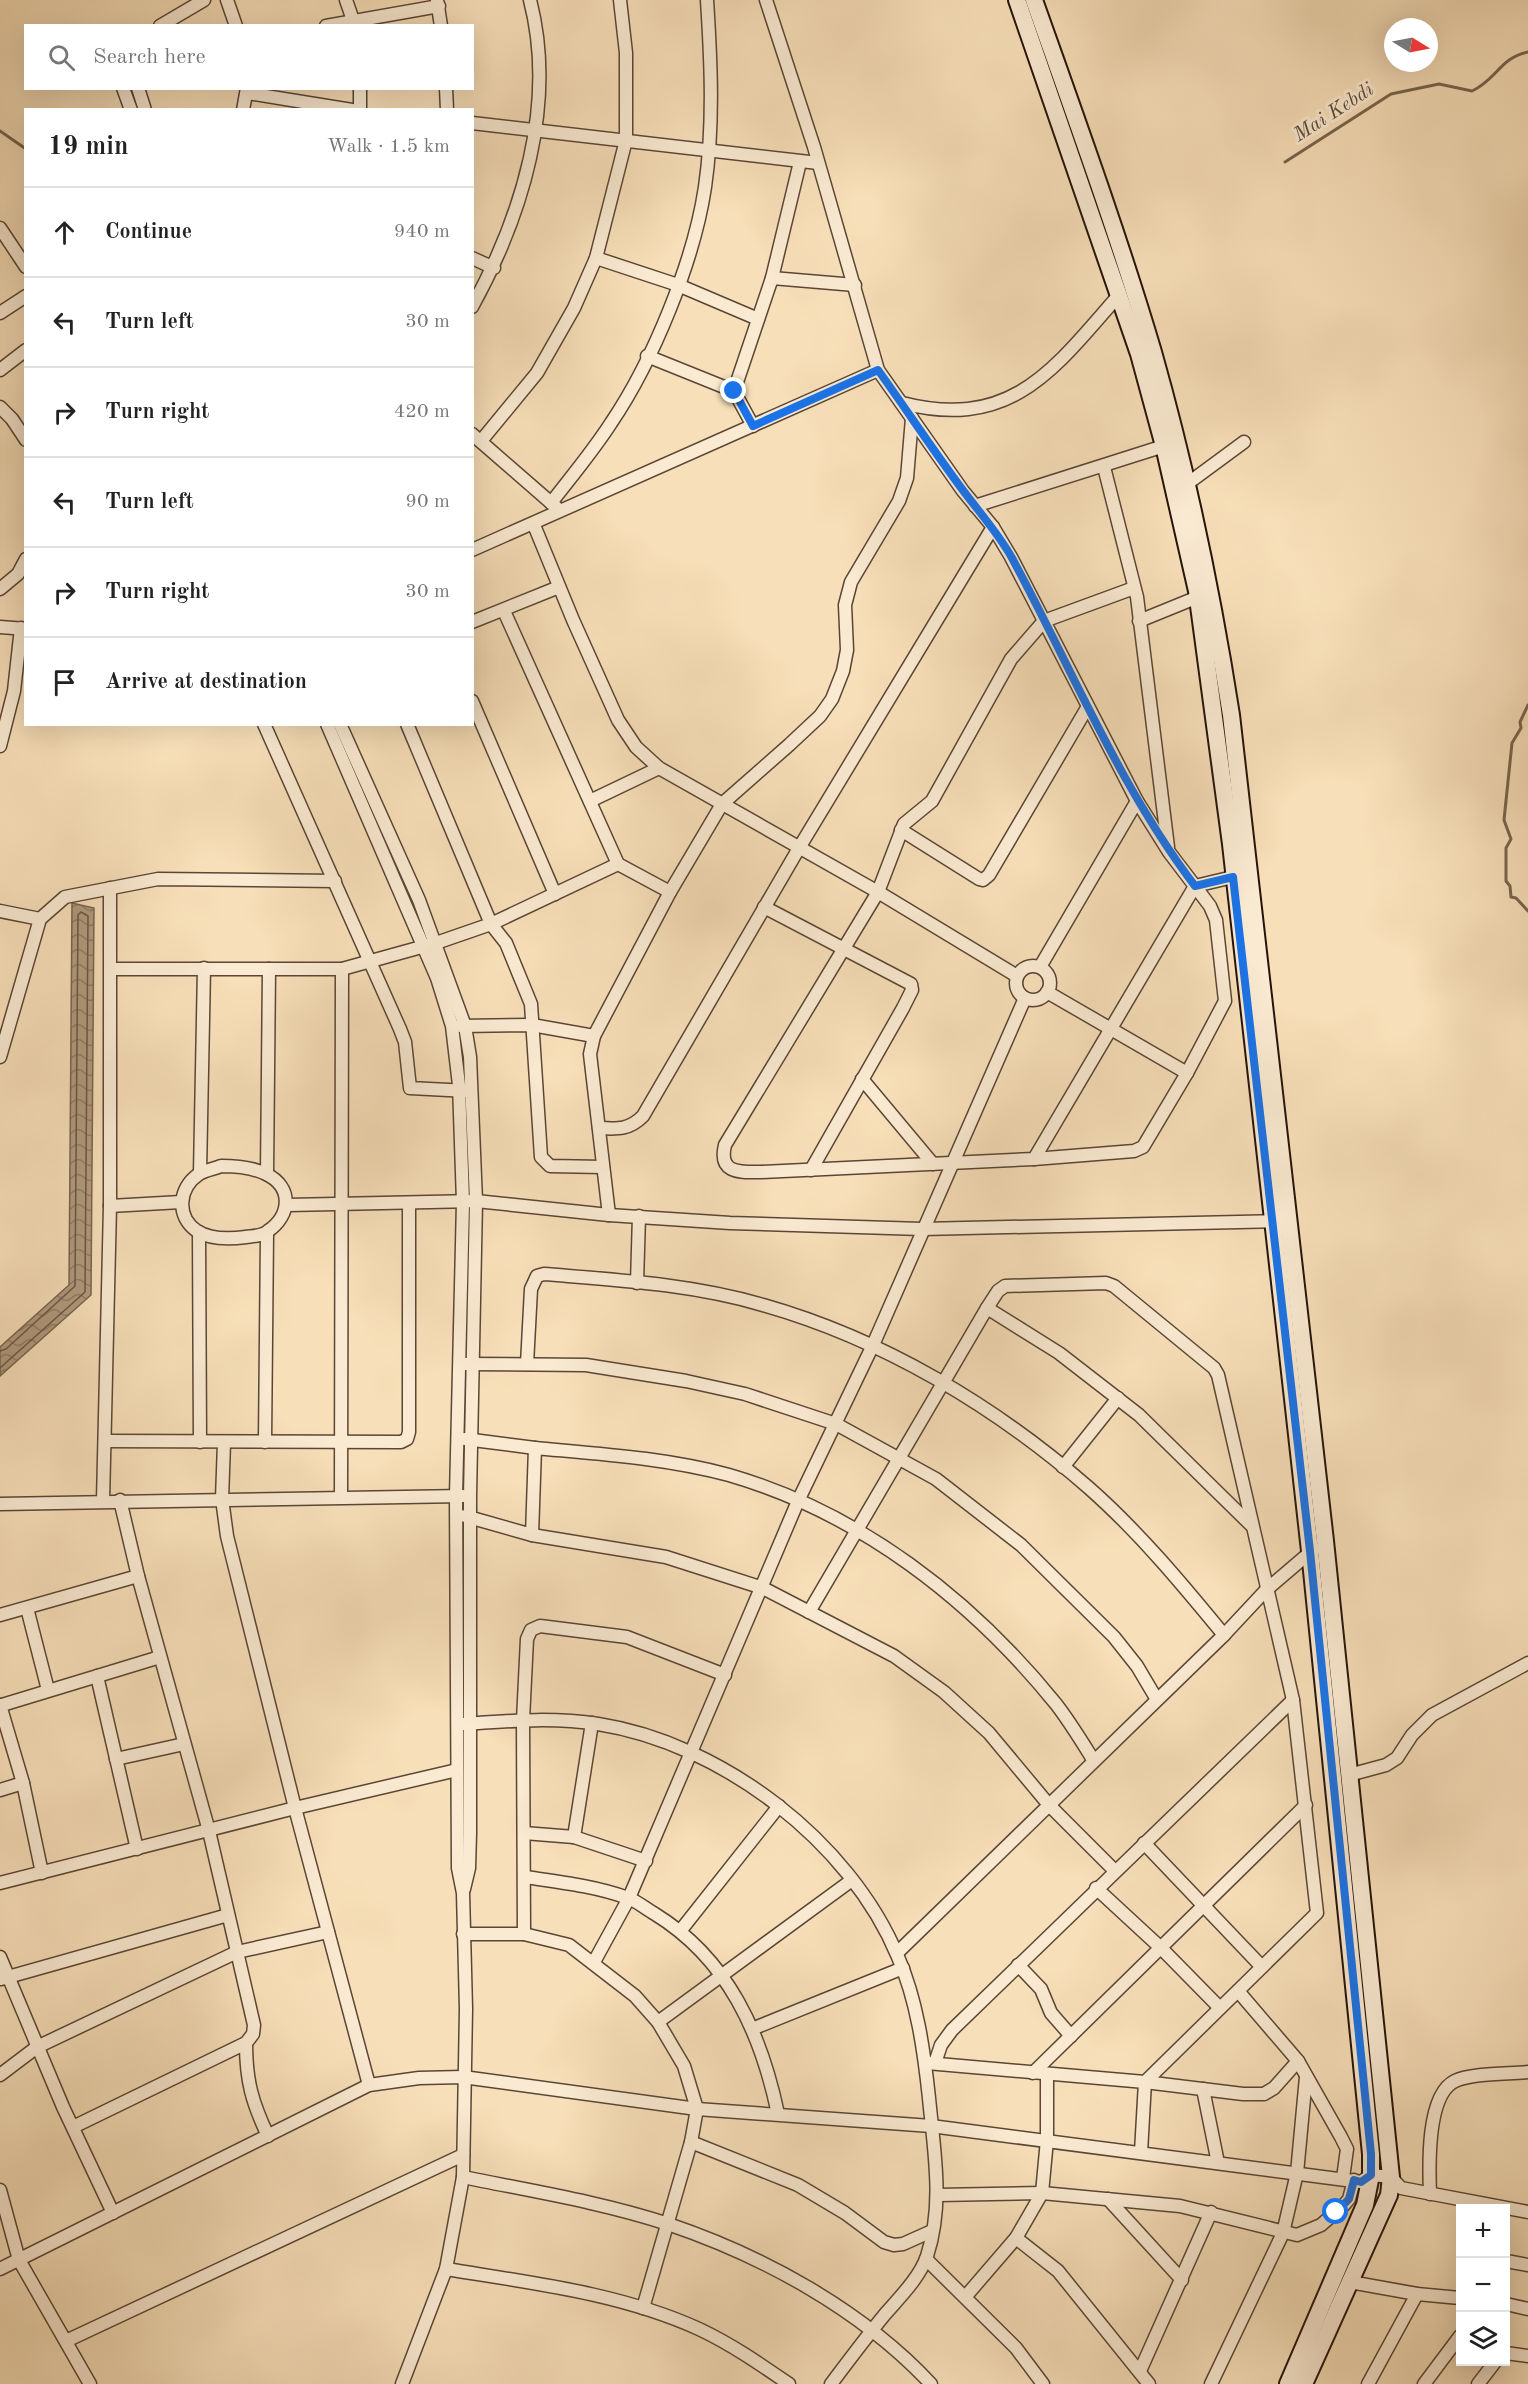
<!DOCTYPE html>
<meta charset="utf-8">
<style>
:root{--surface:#fff;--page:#f6f6f6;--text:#222;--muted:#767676;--line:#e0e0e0}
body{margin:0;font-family:"Old Standard TT",serif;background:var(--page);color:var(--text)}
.controls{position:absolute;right:18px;bottom:18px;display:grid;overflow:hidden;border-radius:0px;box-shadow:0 6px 24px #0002}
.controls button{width:54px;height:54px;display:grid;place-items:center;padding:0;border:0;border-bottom:2px solid var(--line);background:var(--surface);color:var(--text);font:30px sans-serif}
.compass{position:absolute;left:1384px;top:18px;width:54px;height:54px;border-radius:50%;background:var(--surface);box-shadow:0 6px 24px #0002;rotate:100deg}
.stop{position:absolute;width:18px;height:18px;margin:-14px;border:4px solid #1a73e8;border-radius:50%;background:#fff}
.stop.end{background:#1a73e8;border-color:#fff;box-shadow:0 2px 6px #0008}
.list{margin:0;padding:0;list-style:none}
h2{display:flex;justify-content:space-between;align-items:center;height:78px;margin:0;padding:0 24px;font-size:26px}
h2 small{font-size:20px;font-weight:400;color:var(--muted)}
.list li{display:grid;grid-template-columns:39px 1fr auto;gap:18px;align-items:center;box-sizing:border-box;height:90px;padding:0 24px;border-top:2px solid var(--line)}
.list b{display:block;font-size:22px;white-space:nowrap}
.list em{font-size:20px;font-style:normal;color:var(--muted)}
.icon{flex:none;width:33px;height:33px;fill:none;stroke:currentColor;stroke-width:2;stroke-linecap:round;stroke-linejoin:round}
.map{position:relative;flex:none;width:1528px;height:2384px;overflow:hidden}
.search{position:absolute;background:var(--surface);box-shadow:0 6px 24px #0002;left:24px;top:24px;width:450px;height:66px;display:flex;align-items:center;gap:15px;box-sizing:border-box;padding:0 21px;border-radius:0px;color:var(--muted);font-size:22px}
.panel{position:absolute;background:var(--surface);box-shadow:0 6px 24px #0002;left:24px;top:108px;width:450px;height:618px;border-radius:0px}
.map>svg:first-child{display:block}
.water{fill:url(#water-waves);stroke:#78644f;stroke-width:1.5}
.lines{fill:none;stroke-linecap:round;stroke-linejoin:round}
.shore{stroke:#6a5643;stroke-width:1.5}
.stream{stroke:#78644f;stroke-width:3}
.street-casing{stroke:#5a4635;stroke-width:15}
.secondary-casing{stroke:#251309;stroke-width:20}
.street{stroke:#faead2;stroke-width:12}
.secondary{stroke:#faead2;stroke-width:16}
.route{stroke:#1a73e8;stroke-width:8}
.labels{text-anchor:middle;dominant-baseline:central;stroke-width:6;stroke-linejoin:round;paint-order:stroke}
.water-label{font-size:20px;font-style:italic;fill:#5d4937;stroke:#faead2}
</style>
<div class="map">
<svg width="1528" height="2384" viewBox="0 0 1528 2384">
<defs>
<pattern id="water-waves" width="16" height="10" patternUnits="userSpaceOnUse" patternTransform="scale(1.5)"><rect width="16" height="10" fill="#b09a7d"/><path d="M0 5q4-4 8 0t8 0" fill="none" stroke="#8f7c65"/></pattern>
</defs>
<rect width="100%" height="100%" fill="#f7dfb9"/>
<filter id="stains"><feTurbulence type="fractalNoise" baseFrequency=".00333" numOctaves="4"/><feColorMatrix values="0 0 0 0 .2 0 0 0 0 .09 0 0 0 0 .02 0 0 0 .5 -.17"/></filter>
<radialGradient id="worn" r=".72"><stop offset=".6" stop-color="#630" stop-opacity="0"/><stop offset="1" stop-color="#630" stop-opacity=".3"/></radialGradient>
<polygon class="water" points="72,903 94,908 91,1295 0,1376 0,1347 69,1285"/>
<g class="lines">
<polyline class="shore" points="0,1351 6,1349 75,1286 78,915 81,912 88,916 85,1292 0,1368"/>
<g class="stream">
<polyline points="0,131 26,149"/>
<path d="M 1285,162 L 1391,94 L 1439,84 L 1472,91 C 1496,80 1501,57 1528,52"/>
<polyline points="1528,705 1520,722 1521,728 1512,743 1504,820 1511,839 1506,848 1506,881 1510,886 1511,897 1516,898 1528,911"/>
</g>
<g class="street-casing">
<g id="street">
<polyline points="227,0 236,26"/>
<polyline points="346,0 355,26"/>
<polyline points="437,0 441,26"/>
<path d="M 766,0 L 814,147 L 878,370 L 963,491 L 993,527 L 1011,557 L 1137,801 L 1169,852 L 1210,906 L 1216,920 L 1225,1001 L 1187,1073 L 1143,1147 L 1134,1151 L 1034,1159 L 761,1172 C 740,1172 718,1174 725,1145 L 878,892 L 904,824 L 932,801 L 1011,659 L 1044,621 L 1134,588"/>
<polyline points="160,26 204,0"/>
<polyline points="326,26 439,6"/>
<polyline points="123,88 131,110"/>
<polyline points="138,88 145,110"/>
<polyline points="360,88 360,110"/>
<polyline points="446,88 447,110"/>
<polyline points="248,93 352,110"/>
<polyline points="243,110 247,88"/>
<polyline points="472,123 818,163"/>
<polyline points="0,228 26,267"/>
<polyline points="472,258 494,268"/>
<polyline points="596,258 678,285 758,319"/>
<polyline points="772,278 855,285"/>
<path d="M 472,307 C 522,216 557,104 530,0"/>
<polyline points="0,313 26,296"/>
<polyline points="647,356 734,391 753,426"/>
<polyline points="0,370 26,350"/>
<polyline points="734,391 772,278 800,162"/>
<path d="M 902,403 C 1012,431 1054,369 1119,295"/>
<polyline points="0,407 12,419 26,440"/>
<polyline points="472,434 557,508"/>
<polyline points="481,441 537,373 574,308 596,258 626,140 626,53 620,0"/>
<polyline points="1104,467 1137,597 1168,847"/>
<polyline points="1187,484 1244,442"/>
<path d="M 551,503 C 571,477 593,451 611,423 C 653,361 694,261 705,187 C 714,125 711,62 707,0"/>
<polyline points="975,506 1164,446"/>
<polyline points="534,525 573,620 618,720 636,747 659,768 878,892 1017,976"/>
<polyline points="472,550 878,370"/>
<polyline points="0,589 18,574 26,559"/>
<polyline points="504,611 618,864 670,892"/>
<polyline points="1139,621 1198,597"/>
<polyline points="472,622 559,587"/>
<polyline points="0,627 26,629"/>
<polyline points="472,701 555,894"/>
<polyline points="264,724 400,1029 405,1042 410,1088 468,1091"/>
<polyline points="327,724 437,978 452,1026 459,1085 463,1202 456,1496 458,1868 463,1893 466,2009 463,2177 446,2269 402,2384"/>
<polyline points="340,724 419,900 465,1026 470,1057 476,1201 470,1496 470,1833 469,1868 464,1889"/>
<polyline points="407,724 491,924 506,943 531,1004 541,1157 550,1166 603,1167"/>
<polyline points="0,746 14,691 21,628"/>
<polyline points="590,801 659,768"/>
<polyline points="901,830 979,879 983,880 989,875 1087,708"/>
<polyline points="764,907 911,984 912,990 903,1008 811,1170"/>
<polyline points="0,911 40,919"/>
<circle cx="1033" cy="983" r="17"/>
<polyline points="1040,967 1137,801"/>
<polyline points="111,969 342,969 436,943 491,924 618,864"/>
<polyline points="1047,992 1187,1073"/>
<polyline points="460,1026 532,1025 594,1036"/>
<polyline points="0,1057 40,919 65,897 158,879 335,881"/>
<polyline points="862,1079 933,1164"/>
<path d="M 599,1128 C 618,1129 629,1130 643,1116 L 799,848 L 993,527"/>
<polyline points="1034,1159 1195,886 1233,877"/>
<path d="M 221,1166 C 236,1166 252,1167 266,1174 C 293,1187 291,1215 268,1231 C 263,1236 253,1236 246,1237 C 231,1239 211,1240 197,1231 C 176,1217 178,1188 199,1174 C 205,1170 214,1169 221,1166 Z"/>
<polyline points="200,1173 204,968"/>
<polyline points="267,1174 269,969"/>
<polyline points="288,1205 476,1201 609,1215 730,1223 922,1229 1279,1221"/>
<polyline points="110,1206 181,1202"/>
<polyline points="609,1215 590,1054 594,1036 670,892 722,804 789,745 820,716 832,699 843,671 847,650 845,605 851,582 899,501 907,478 912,418"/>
<polyline points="199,1232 200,1442"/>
<polyline points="637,1283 639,1216"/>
<polyline points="987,1308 1059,1353 1139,1415 1251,1525"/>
<polyline points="465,1364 586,1365 686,1381 745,1394 836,1424 936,1479 1021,1545 1114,1637 1137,1666 1156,1698"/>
<path d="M 527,1364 L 531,1289 L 537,1276 L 544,1274 C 617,1280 692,1284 763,1305 C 883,1339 995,1406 1089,1488 C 1139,1532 1182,1584 1224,1635"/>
<polyline points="465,1439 535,1448"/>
<polyline points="105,1441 401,1442 407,1439 409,1432 409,1204"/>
<polyline points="265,1442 267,1233"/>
<polyline points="224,1443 222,1499 227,1536 295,1808 369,2085"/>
<polyline points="1063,1467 1118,1398"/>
<polyline points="341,1497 342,969"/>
<polyline points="120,1500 138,1576"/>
<polyline points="103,1501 110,1206 110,888"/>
<polyline points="0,1504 464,1496"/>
<path d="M 465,1516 L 532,1535 L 535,1448 C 600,1454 666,1458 729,1475 C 860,1513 971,1599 1056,1704 C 1070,1722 1082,1742 1094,1761"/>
<polyline points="532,1535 666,1557 763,1588 894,1656 944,1692 989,1733 1049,1805 1114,1870"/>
<polyline points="27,1608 48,1690"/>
<polyline points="809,1612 987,1308 998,1291 1005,1286 1106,1283 1114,1286 1214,1368 1218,1375 1293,1700 1317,1913 1145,2082 1141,2152"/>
<polyline points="0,1615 138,1576 209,1831 254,2025 253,2034 246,2043 73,2127"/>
<polyline points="97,1676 137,1849"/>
<polyline points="0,1705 23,1783 42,1873"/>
<polyline points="2,1705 160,1657"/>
<path d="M 463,1724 C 508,1721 552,1717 598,1724 C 721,1743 850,1841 898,1957 C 917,2000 924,2051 929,2098 C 934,2151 944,2204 927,2256 C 920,2277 900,2297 886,2313 C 867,2336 849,2360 831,2384"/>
<polyline points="116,1759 184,1744"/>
<polyline points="1349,1775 1386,1765 1397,1758 1412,1735 1432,1715 1528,1663"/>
<polyline points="0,1790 23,1783"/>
<polyline points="524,1833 574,1837 646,1861"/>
<polyline points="574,1837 592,1723"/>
<polyline points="1144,1843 1262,1967"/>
<path d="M 525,1877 C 559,1882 595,1886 628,1898 C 637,1901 646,1909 655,1914 C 728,1959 761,2033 778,2114"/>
<polyline points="0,1883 295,1808 457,1770"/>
<polyline points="1096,1888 1161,1948 1220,2008"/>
<polyline points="681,1930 779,1806"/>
<polyline points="463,1934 524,1934 569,1945 635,1996 658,2022 684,2066 697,2109 691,2142 643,2308"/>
<polyline points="524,1934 523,1720 527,1639 531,1630 540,1626 627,1637 725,1675"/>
<polyline points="897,1953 1224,1635 1266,1590 1314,1549"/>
<polyline points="0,1957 63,2107 113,2213"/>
<polyline points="594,1962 629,1898 798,1501 873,1345 1025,998"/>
<polyline points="1018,1965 1041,1989 1051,2013 1071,2036"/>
<polyline points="1,1979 228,1915"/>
<polyline points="1238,1991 1298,2061 1341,2137 1347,2149 1343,2178"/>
<polyline points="658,2022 852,1880"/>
<polyline points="752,2029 903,1968"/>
<path d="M 246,2043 C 246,2081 252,2102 268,2136"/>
<polyline points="927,2063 1145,2082 1243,2094 1264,2094 1274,2088 1298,2061"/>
<polyline points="935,2063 941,2045 952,2030 1293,1700"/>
<polyline points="1033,2073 1306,1805"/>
<polyline points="0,2075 37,2047 237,1952 328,1932"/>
<polyline points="1203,2089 1218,2163"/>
<polyline points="691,2142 798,2185 845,2213 884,2242 894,2245 903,2244 932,2231"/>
<path d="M 463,2177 C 531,2191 601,2202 668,2224 C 763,2256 862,2310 931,2384"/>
<polyline points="0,2190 19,2260 90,2384"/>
<path d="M 1430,2194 C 1429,2168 1426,2095 1455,2081 C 1472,2073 1508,2074 1528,2072"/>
<polyline points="938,2195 1042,2193 1180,2206 1297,2235 1321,2225 1344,2205 1349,2199 1354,2180"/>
<polyline points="1108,2199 1182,2280"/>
<polyline points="1016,2238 1058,2271 1149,2384"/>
<polyline points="926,2259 1016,2348 1043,2384"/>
<polyline points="1506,2261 1528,2265"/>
<polyline points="0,2269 369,2085 419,2078 463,2077 697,2109 931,2126 1361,2182 1371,2175 1391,2177 1401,2188 1528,2212"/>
<path d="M 446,2269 C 531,2283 620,2293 699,2329 C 731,2344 760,2364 789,2384"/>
<polyline points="1350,2282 1417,2294 1460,2298"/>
<polyline points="966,2296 1016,2238 1042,2193 1047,2140 1047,2074"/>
<polyline points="1506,2304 1528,2309"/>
<polyline points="66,2341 463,2155"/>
<polyline points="1506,2353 1528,2356"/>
<polyline points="1140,2371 1211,2212"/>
<polyline points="1211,2384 1283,2233 1297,2173 1306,2077"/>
<polyline points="1368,2384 1417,2294"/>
<polyline points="1424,2384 1460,2336"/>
<polyline points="1478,2384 1495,2362"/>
</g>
</g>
<g class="secondary-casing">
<g id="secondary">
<polyline points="1017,0 1139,354 1164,446 1197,591 1231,844 1310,1551 1371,2154 1371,2175 1365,2205 1288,2384"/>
<path d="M 1034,0 C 1075,116 1118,234 1153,352 C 1187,472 1212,593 1231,715 L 1325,1541 L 1391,2177 L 1389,2195 L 1304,2384"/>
</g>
</g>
<use href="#street" class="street"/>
<use href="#secondary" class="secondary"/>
</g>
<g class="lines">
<path class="route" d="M 734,391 L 753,426 L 878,370 C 906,409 933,450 962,489 C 979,512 998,533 1012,558 C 1072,669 1119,786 1195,886 L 1233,877 L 1310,1551 L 1371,2154 L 1371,2175 L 1361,2182 L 1354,2180 L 1349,2199 L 1336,2212"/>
</g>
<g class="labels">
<g class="water-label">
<text transform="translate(1334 113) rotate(-33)">Mai Kebdi</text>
</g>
</g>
<rect width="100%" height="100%" filter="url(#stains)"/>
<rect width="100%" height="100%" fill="url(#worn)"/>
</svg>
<div class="controls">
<button>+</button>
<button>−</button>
<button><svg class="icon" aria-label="layers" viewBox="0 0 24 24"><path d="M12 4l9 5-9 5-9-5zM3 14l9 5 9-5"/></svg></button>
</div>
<svg class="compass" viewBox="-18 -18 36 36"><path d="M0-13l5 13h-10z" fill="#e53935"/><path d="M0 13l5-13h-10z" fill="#767676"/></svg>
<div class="stop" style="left:1336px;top:2212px"></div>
<div class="stop end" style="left:734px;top:391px"></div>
<div class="search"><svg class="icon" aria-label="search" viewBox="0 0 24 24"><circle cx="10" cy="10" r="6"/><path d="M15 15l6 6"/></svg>Search here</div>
<section class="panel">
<h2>19 min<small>Walk · 1.5 km</small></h2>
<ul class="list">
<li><svg class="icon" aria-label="ahead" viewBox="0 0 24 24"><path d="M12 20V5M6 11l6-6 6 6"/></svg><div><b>Continue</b></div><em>940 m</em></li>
<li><svg class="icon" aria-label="left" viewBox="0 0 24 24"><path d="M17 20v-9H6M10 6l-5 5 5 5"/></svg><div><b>Turn left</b></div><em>30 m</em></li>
<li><svg class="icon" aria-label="right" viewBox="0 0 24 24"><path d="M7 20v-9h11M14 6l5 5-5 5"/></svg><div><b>Turn right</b></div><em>420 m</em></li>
<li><svg class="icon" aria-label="left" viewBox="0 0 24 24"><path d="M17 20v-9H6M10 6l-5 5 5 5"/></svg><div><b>Turn left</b></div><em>90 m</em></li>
<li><svg class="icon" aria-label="right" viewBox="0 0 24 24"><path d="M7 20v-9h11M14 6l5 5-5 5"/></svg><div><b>Turn right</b></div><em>30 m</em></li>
<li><svg class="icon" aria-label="arrive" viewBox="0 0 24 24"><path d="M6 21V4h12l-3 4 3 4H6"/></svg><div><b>Arrive at destination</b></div></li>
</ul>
</section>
</div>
